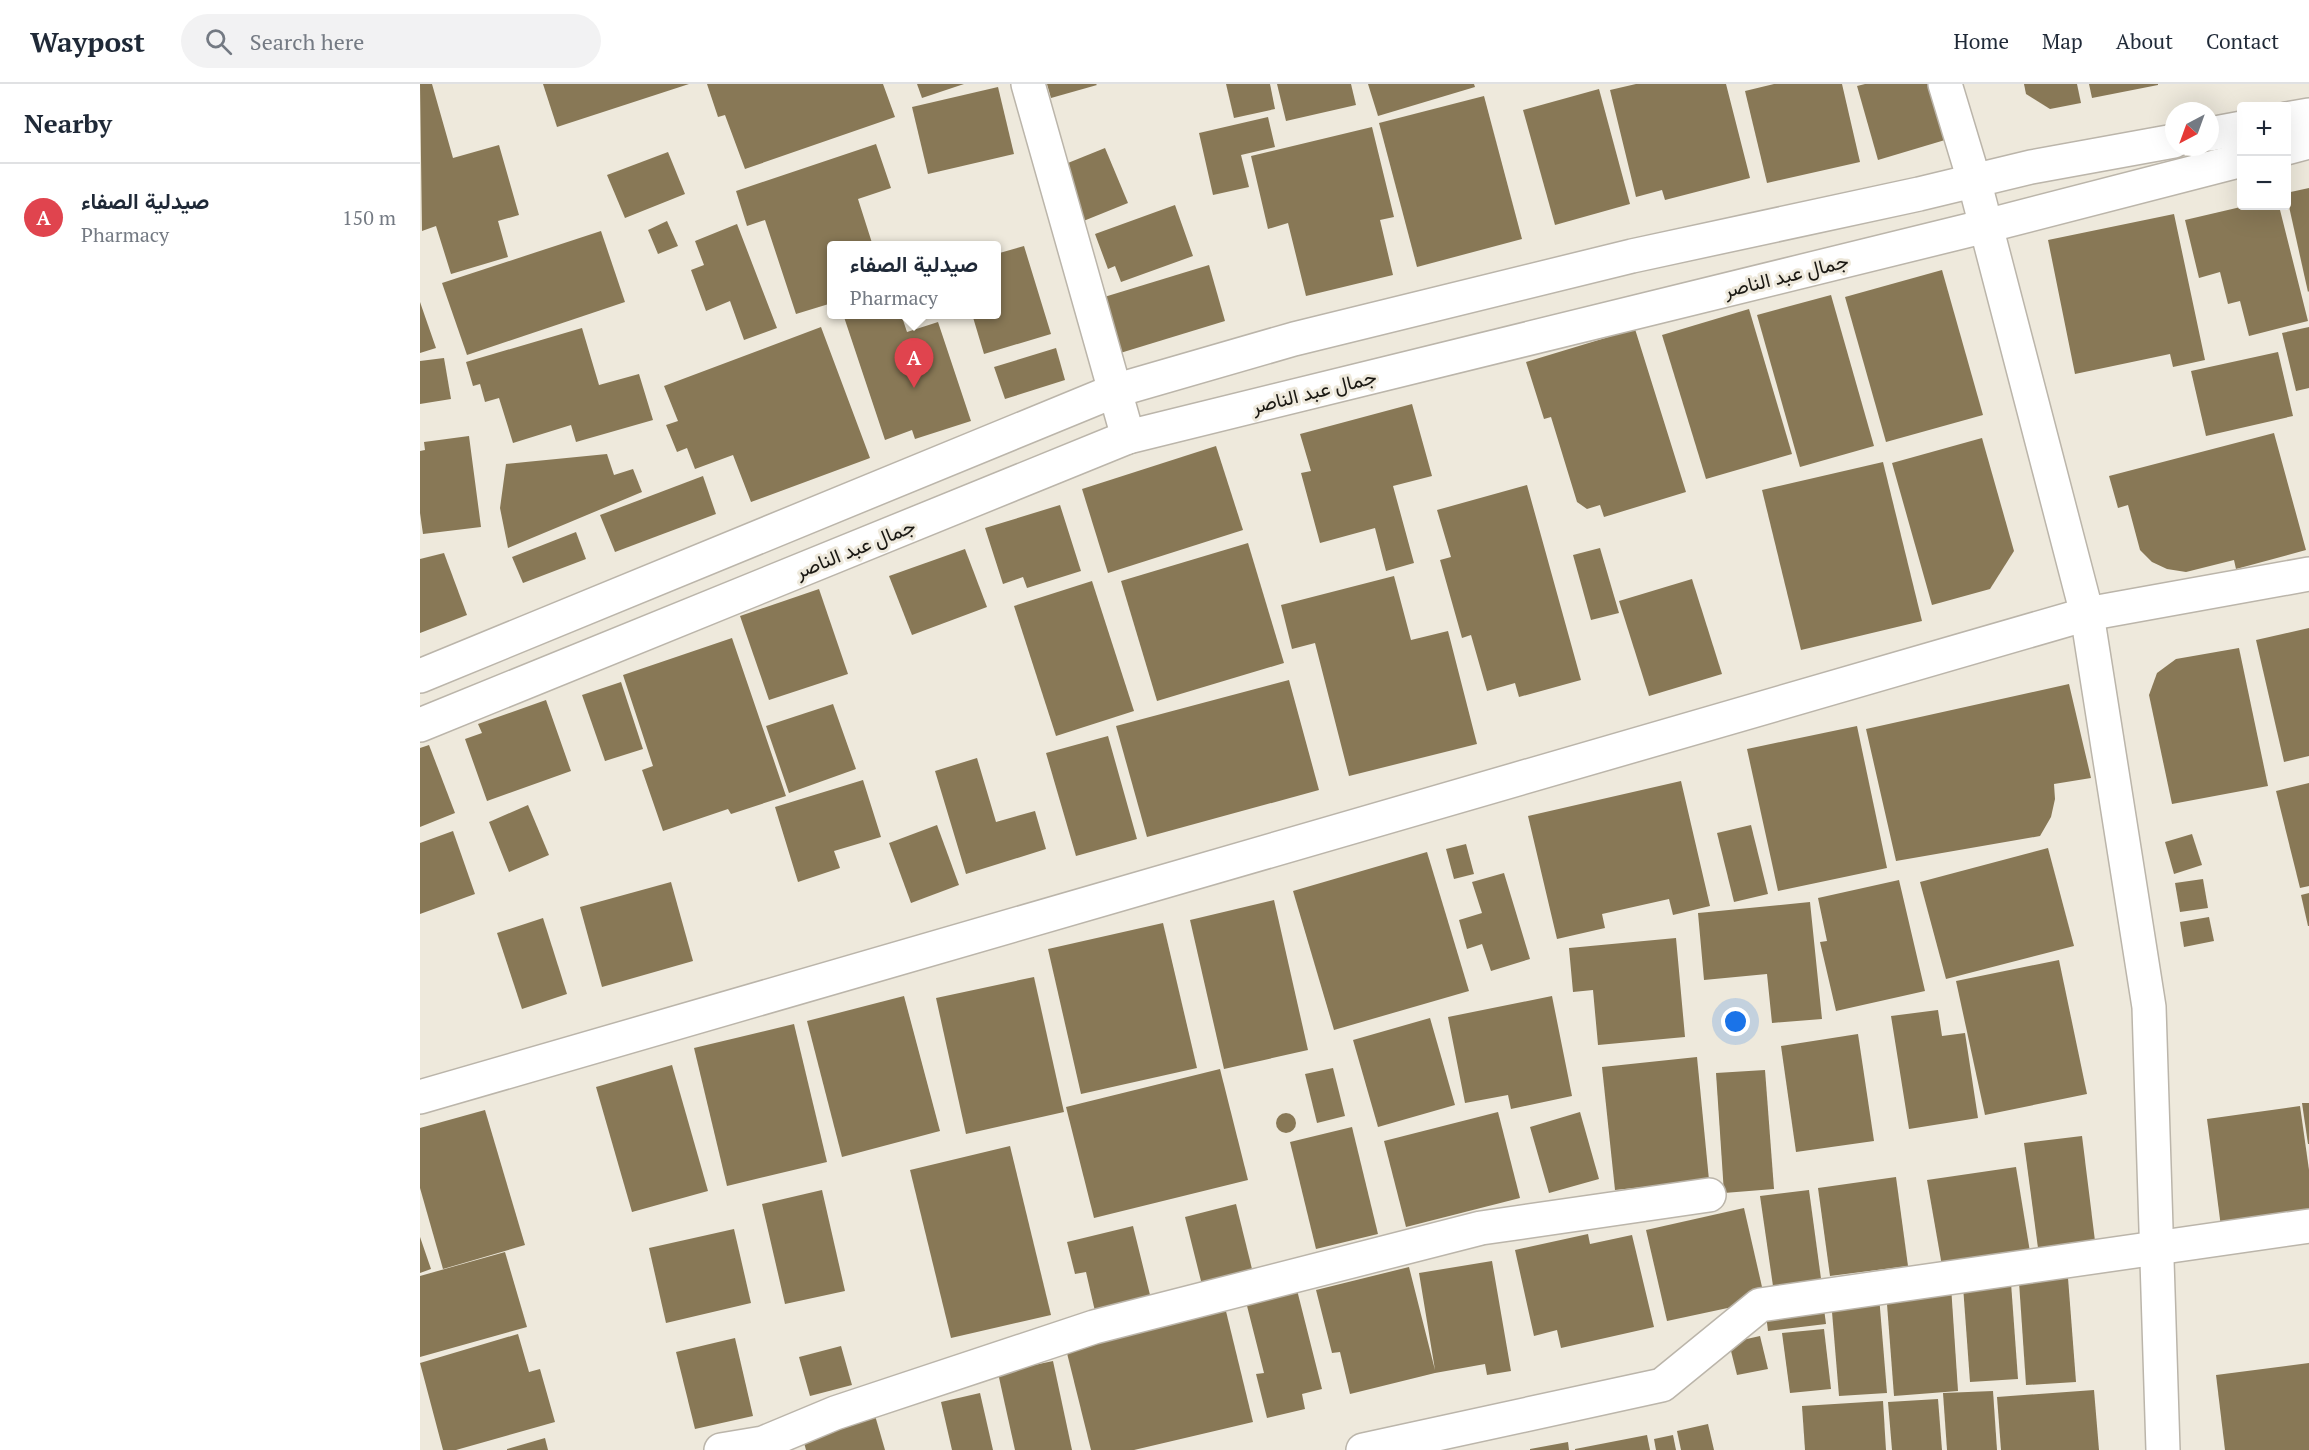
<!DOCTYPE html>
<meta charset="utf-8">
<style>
:root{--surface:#fff;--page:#f2f2f3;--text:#1f2937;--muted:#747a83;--line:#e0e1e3;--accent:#9c7a25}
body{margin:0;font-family:"PT Serif",Vazirmatn,serif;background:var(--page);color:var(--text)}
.controls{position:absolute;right:18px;top:18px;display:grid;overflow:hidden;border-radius:6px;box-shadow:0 6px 24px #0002}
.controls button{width:54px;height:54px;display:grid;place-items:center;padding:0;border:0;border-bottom:2px solid var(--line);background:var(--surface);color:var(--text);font:30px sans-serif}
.compass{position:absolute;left:1745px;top:18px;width:54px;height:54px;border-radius:50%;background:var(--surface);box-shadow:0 6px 24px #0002;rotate:221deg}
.you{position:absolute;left:1316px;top:938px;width:21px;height:21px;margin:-15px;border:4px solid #fff;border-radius:50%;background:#1a73e8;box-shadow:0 0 0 9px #1a73e833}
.badge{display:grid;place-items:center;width:39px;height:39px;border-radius:50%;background:var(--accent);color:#fff;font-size:20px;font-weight:700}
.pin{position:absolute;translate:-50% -50px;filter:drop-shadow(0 2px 3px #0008)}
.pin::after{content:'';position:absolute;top:32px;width:21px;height:18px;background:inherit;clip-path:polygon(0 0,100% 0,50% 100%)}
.popup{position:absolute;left:407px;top:157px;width:174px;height:78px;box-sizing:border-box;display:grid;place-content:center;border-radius:6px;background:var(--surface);filter:drop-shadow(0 2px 4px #0005);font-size:20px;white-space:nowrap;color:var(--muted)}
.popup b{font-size:22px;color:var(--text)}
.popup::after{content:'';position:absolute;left:50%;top:100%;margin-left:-12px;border:12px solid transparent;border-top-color:var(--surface)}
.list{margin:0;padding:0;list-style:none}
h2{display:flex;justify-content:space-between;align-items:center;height:78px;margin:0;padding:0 24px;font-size:26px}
h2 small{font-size:20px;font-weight:400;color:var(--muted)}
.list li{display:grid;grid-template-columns:39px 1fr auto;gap:18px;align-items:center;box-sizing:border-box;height:108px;padding:0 24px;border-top:2px solid var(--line)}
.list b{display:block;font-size:22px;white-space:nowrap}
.list p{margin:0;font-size:20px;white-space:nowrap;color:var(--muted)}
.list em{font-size:20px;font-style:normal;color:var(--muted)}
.icon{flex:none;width:33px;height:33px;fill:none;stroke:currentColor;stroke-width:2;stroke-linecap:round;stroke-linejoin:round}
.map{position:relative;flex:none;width:1889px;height:1366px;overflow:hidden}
header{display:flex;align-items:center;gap:36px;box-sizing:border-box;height:84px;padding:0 30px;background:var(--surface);border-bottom:2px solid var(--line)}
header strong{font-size:28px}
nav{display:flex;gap:33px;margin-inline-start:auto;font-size:21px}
.search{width:420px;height:54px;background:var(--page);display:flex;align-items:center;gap:15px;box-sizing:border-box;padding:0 21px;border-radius:33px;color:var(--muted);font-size:22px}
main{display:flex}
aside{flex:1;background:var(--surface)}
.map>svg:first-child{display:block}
.building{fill:#887856}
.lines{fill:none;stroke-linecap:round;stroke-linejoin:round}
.minor-casing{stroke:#bbb5aa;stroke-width:36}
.minor{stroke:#fff;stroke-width:33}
.labels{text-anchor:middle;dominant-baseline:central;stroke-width:6;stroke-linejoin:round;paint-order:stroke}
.street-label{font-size:20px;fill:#1a1813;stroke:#eee9dc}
</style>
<header>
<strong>Waypost</strong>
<div class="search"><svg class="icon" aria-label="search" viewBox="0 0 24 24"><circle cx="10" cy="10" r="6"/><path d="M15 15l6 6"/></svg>Search here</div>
<nav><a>Home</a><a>Map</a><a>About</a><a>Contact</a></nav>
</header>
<main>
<aside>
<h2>Nearby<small></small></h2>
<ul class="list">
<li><span class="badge" style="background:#e0444e">A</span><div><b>صيدلية الصفاء</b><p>Pharmacy</p></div><em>150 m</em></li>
</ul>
</aside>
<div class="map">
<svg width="1889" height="1366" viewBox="0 0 1889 1366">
<rect width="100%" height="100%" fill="#eee9dc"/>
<g class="building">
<polygon points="0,0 12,0 33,74 79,61 99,131 78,137 88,173 31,190 16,142 2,147"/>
<polygon points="123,0 269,0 137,43"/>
<polygon points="287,0 463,0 475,33 325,85 305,31 298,33"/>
<polygon points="497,0 544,0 502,14"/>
<polygon points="627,0 676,0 677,1 631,14"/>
<polygon points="806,0 850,0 855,25 814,34"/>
<polygon points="857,0 931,0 936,21 866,37"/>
<polygon points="948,0 1054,0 1055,3 958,32"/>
<polygon points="1216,0 1306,0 1330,94 1245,116 1242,106 1216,113 1190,6"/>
<polygon points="1354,0 1422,0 1440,78 1347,99 1325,7"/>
<polygon points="1445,0 1508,0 1525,56 1458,76 1437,2"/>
<polygon points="1604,0 1657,0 1661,19 1630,25 1606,10"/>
<polygon points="1669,0 1738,0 1738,1 1672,14"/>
<polygon points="578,3 594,70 508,90 492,23"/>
<polygon points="1179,5 1210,120 1135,141 1103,26"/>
<polygon points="1064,12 1102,155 997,183 959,39"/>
<polygon points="848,33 855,63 821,71 829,103 793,111 779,49"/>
<polygon points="952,43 974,133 960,136 973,191 886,212 868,139 848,145 831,72"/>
<polygon points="456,60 471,104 438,115 453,162 412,162 412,219 376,230 345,136 327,142 316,107"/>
<polygon points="685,64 708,119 661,138 638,83"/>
<polygon points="248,68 265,110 205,134 187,91"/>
<polygon points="1889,104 1889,207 1888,208 1866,109"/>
<polygon points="755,121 773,172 701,198 695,182 688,185 675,150"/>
<polygon points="1825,122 1859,122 1888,237 1829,252 1820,217 1808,220 1800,188 1779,194 1765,136"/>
<polygon points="1754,130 1785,276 1753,283 1750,270 1655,290 1628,156"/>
<polygon points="247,137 258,162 238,170 228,146"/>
<polygon points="317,140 357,244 324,256 310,217 286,227 271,186 284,181 275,157"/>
<polygon points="181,147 205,218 47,271 22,199"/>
<polygon points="604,162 631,250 564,270 552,230 576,230 576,170"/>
<polygon points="789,181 805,237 697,270 681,214"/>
<polygon points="1522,186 1563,331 1466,358 1425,213"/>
<polygon points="1411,211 1454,362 1380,383 1337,231"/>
<polygon points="0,218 16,264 0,269"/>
<polygon points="1329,225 1372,370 1286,395 1242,251"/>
<polygon points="423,230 481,230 487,248 518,238 551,337 495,355 492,346 465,356"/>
<polygon points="401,243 450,374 331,418 313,371 275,385 267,364 257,368 246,341 258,337 244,302"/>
<polygon points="1889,243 1889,304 1876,307 1862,249"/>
<polygon points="162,244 179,301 219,290 233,336 156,358 151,341 93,359 79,314 65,318 60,300 53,302 46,278"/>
<polygon points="1215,245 1266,408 1184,433 1180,421 1167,425 1157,418 1131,333 1124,335 1106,278"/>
<polygon points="636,264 645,296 585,315 574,283"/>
<polygon points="1858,268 1873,332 1786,352 1771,287"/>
<polygon points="24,274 31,315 0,320 0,277"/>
<polygon points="992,320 1012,392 973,402 994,479 966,487 955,444 900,459 881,389 891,387 880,350"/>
<polygon points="1854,349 1886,466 1816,485 1814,476 1766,488 1747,485 1732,478 1720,466 1708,421 1698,424 1689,392"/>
<polygon points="49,352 61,443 3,450 0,429 0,367 5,366 4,358"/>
<polygon points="1562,354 1594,467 1570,505 1512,521 1472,379"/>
<polygon points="796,362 823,446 688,489 662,405"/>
<polygon points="187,370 194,391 213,385 222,408 88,464 80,424 86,380"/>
<polygon points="1463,378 1502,537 1381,566 1342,406"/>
<polygon points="283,392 296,430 195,468 180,431"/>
<polygon points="1107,401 1161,596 1099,613 1095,599 1067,607 1051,551 1042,554 1020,476 1031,473 1017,426"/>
<polygon points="640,421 661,487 607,504 603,493 583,500 565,444"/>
<polygon points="156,448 166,475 103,499 92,473"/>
<polygon points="828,459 864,579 737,617 701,497"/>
<polygon points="1180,464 1199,529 1171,536 1153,471"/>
<polygon points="545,465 567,523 492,551 469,492"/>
<polygon points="24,469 47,531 0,549 0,475"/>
<polygon points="974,492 991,556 1028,547 1057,660 929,692 895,559 872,565 861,521"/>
<polygon points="1272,495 1302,590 1229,612 1199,517"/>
<polygon points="672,497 714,627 636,652 594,522"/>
<polygon points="399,505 428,590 349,616 320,532"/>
<polygon points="1889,544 1889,672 1864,678 1836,556"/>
<polygon points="312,554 366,712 311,730 308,725 243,747 222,686 233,682 203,591"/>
<polygon points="1819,564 1848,702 1752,720 1729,611 1737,589 1756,575"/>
<polygon points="869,596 899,706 727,753 696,642"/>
<polygon points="201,598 223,665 185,677 162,611"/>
<polygon points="1649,600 1671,694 1634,700 1635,715 1631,733 1620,752 1476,777 1446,645"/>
<polygon points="126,616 151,687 67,717 45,655 62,649 58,640"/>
<polygon points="413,620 436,685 369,709 346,642"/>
<polygon points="1437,642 1467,784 1358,807 1327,665"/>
<polygon points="688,652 717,755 656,772 626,669"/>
<polygon points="9,661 35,729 0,743 0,664"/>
<polygon points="557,674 576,738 615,727 626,765 546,790 515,687"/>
<polygon points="443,696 461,753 414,767 420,784 378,798 355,723"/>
<polygon points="1261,697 1290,822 1253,831 1249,815 1182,830 1185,844 1137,855 1108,732"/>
<polygon points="1889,699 1889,802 1880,804 1856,707"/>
<polygon points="108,721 129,771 89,788 69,738"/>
<polygon points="517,741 539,801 491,819 469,759"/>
<polygon points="1331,741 1348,810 1314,818 1297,749"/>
<polygon points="33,747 55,810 0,830 0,759"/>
<polygon points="1772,750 1782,781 1754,790 1745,758"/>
<polygon points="1046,760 1054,790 1034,795 1026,765"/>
<polygon points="1628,764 1654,862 1526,895 1500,798"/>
<polygon points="1007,768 1049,907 914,946 873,807"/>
<polygon points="1084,789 1110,875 1071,887 1062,860 1047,865 1039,836 1062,829 1052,798"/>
<polygon points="1783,795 1788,824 1760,828 1755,799"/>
<polygon points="1479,796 1505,907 1416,927 1400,858 1407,857 1398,814"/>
<polygon points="251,798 273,877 182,903 160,823"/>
<polygon points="1889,809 1889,842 1888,842 1881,811"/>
<polygon points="854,816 888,966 804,985 770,836"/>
<polygon points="1390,818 1402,935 1352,939 1347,890 1284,896 1278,829"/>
<polygon points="1789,833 1794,857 1764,863 1760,838"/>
<polygon points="123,834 147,910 102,925 77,849"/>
<polygon points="743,839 777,984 661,1010 628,865"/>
<polygon points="1256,854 1265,953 1178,961 1173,906 1153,908 1149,864"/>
<polygon points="1639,876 1667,1010 1565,1031 1536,897"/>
<polygon points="614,893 644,1028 546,1050 516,914"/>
<polygon points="484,912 520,1047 422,1073 387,937"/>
<polygon points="1132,912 1152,1012 1091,1025 1088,1011 1045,1019 1028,933"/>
<polygon points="1518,926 1522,952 1545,949 1558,1034 1489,1045 1471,932"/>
<polygon points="1010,934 1035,1021 958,1043 933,956"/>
<polygon points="374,940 407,1078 307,1102 274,964"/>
<polygon points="1438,950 1454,1057 1376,1068 1361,962"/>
<polygon points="1277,973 1289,1096 1195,1106 1182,983"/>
<polygon points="252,981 288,1107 212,1128 176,1003"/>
<polygon points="913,984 925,1032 897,1039 885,990"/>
<polygon points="800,985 828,1096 674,1134 646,1023"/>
<polygon points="1345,986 1354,1105 1304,1109 1296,989"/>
<polygon points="1882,1019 1889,1019 1889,1060 1888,1060"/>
<polygon points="1880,1022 1889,1086 1889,1131 1801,1143 1787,1035"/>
<polygon points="65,1026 105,1161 23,1185 0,1104 0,1044"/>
<polygon points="1078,1028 1100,1114 986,1143 964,1057"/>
<polygon points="1160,1028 1179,1095 1129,1109 1110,1043"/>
<circle cx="866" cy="1039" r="10"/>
<polygon points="932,1043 958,1150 896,1165 870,1058"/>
<polygon points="1662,1052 1675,1157 1618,1164 1604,1059"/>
<polygon points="590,1062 631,1231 531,1254 490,1086"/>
<polygon points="1596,1083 1610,1168 1522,1182 1507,1096"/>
<polygon points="1476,1093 1488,1182 1410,1192 1398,1104"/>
<polygon points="402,1106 425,1207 365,1220 342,1120"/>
<polygon points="1389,1106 1402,1202 1354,1209 1340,1112"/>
<polygon points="816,1120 833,1189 782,1201 765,1133"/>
<polygon points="1324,1124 1345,1216 1247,1237 1226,1146"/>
<polygon points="713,1142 733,1223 677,1236 666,1188 655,1190 647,1158"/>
<polygon points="314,1145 331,1219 246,1239 229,1164"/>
<polygon points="1168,1150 1170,1160 1212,1151 1234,1243 1141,1264 1137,1246 1114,1252 1095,1166"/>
<polygon points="0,1153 11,1185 0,1189"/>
<polygon points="85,1168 107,1243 0,1273 0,1192"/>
<polygon points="1072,1177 1091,1287 1067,1291 1065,1280 1015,1289 930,1310 920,1268 912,1269 896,1206 989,1183 1015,1286 999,1189"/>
<polygon points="1648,1194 1656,1298 1606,1301 1599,1198"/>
<polygon points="1591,1199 1598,1295 1550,1298 1543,1202"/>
<polygon points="876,1202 902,1305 882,1310 885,1325 847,1334 836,1290 844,1289 825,1214"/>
<polygon points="1531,1202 1538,1307 1474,1312 1466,1207"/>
<polygon points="1459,1212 1467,1309 1419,1312 1411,1216"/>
<polygon points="1403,1217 1406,1240 1348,1247 1345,1223"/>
<polygon points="804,1219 833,1338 714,1366 671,1366 644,1257"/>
<polygon points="1404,1245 1411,1305 1370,1309 1362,1249"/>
<polygon points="98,1250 109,1288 120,1285 135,1338 36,1366 23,1366 0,1279"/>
<polygon points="1340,1252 1348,1285 1317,1291 1309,1259"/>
<polygon points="315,1254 333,1332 275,1345 256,1268"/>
<polygon points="421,1262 432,1301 390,1312 379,1273"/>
<polygon points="633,1277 652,1366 595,1366 578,1289"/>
<polygon points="1889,1279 1889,1366 1805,1366 1796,1291"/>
<polygon points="1674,1306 1679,1366 1581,1366 1577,1313"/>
<polygon points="1573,1307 1577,1366 1527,1366 1523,1309"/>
<polygon points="560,1309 573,1366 532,1366 521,1318"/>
<polygon points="1518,1315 1522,1366 1472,1366 1468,1318"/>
<polygon points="1463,1317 1466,1366 1385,1366 1382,1322"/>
<polygon points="454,1328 465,1366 386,1366 381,1348"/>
<polygon points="1288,1340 1294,1366 1261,1366 1257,1347"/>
<polygon points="1227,1351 1230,1366 1155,1366 1155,1365"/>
<polygon points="1253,1351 1256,1366 1236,1366 1234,1355"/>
<polygon points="125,1354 128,1366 87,1366 87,1365"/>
<polygon points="1148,1358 1149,1366 1110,1366 1110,1365"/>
</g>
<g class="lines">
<g class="minor-casing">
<g id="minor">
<polyline points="608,0 708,353"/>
<polyline points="1525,0 1554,96 1667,530 1729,923 1743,1366"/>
<polyline points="1866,35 1889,31"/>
<polyline points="1790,50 1822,44"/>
<polyline points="1866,64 1889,58"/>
<polyline points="0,592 694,307 874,255 1212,172 1499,110 1611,83 1754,57"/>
<polyline points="0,641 708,353 1566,142 1822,76"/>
<polyline points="0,1013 1667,530 1889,490"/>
<polyline points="301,1366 343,1359 415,1329 674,1243 1061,1144 1289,1111"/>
<polyline points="943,1366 1242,1301 1340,1221 1889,1142"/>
</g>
</g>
<use href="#minor" class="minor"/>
</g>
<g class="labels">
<g class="street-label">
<text transform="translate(1366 191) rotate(-14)">جمال عبد الناصر</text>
<text transform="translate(894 307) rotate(-14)">جمال عبد الناصر</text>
<text transform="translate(435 464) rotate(-22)">جمال عبد الناصر</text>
</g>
</g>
</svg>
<div class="controls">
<button>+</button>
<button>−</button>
</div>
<svg class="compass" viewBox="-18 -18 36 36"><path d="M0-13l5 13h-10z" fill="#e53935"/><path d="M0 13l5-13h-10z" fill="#747a83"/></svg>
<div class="you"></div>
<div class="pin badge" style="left:494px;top:304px;background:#e0444e">A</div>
<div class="popup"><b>صيدلية الصفاء</b>Pharmacy</div>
</div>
</main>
